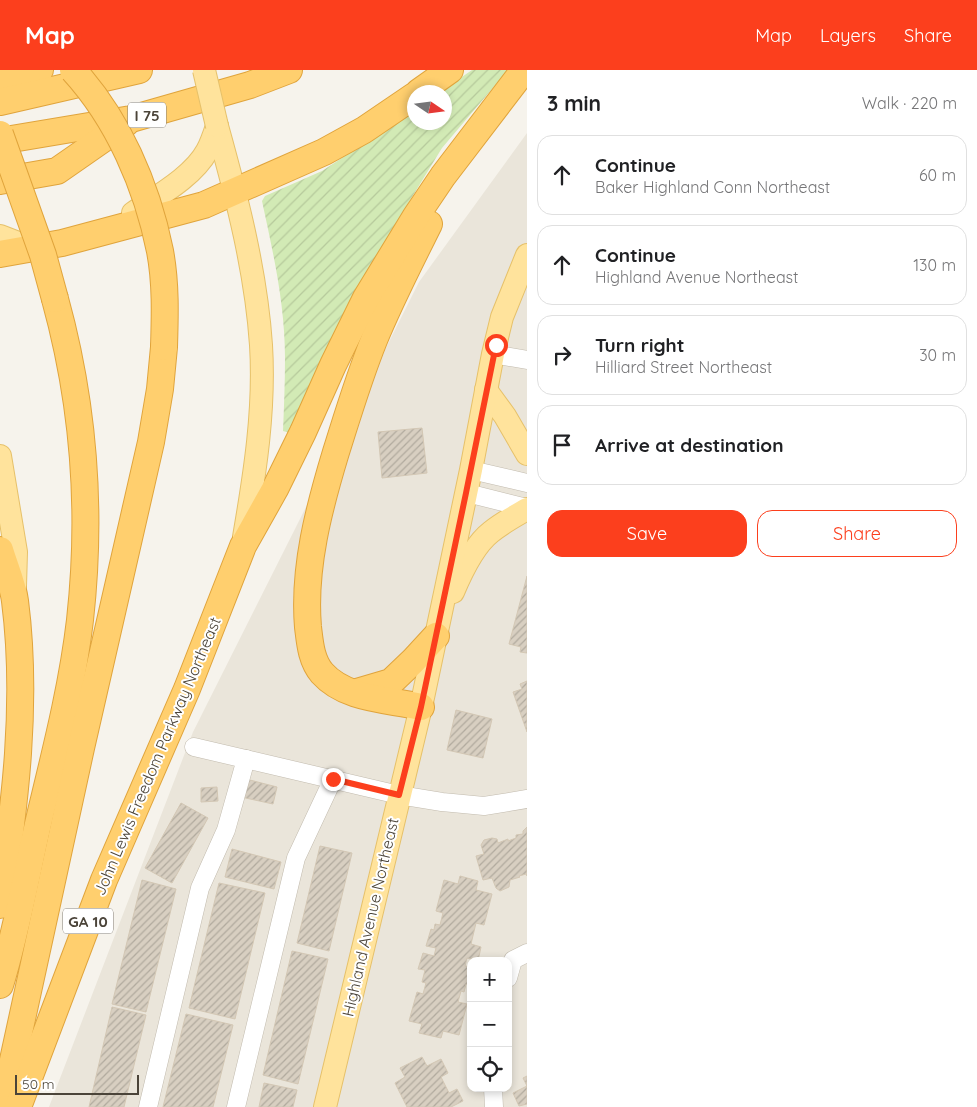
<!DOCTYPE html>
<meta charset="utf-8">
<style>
:root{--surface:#fff;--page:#f2f2f2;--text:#202124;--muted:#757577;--line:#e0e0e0;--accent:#fc3f1d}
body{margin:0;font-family:Quicksand,sans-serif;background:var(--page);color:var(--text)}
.controls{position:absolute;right:15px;bottom:15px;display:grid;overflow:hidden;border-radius:10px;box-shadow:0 2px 8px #0003}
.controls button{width:45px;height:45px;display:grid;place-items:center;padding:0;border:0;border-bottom:1px solid var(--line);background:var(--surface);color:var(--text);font:25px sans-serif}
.compass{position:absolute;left:407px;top:15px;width:45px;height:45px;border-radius:50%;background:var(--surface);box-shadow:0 2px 8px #0003;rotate:103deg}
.scale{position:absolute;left:15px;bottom:12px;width:124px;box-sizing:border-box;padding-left:5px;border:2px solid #4b4439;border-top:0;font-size:14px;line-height:18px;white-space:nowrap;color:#4b4439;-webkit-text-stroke:4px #fff;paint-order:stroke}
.stop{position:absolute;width:15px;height:15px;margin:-11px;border:4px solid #fc3f1d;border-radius:50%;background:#fff}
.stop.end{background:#fc3f1d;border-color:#fff;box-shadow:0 1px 5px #0008}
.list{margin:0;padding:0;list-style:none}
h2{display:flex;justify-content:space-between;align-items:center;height:65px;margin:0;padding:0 20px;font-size:21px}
h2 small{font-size:16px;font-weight:400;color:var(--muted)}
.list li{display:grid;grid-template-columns:32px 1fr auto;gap:15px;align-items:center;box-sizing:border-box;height:80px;margin:0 10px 10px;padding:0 10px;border:1px solid var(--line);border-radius:15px}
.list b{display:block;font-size:19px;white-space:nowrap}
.list p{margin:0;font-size:16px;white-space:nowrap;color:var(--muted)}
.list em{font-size:16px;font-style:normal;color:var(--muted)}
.actions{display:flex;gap:10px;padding:15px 20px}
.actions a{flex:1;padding:11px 0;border:1px solid var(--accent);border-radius:15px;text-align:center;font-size:18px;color:var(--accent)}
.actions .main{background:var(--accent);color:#fff}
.icon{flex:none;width:28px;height:28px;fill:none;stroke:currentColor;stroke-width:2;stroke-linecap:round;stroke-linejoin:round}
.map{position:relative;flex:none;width:527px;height:1037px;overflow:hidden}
header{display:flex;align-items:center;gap:30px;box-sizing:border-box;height:70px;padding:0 25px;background:var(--accent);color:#fff}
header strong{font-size:24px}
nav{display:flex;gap:28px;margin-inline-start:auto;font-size:18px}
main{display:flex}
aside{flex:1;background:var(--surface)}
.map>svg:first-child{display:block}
.residential{fill:#eae5da;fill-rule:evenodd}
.garden{fill:url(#garden-furrows)}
.building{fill:url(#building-hatch);stroke:#d3c7b4}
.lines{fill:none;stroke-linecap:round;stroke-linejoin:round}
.minor-casing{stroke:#c2bbae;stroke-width:19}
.major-casing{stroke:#e6c16a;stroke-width:24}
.highway-casing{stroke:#e0a43c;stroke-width:28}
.minor{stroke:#fff;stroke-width:18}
.major{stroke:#ffe39c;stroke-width:22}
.highway{stroke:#ffcf6e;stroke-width:26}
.major-bridge-casing{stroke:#e6c16a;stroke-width:24;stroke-linecap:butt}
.highway-bridge-casing{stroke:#e0a43c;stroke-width:28;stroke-linecap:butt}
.major-bridge{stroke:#ffe39c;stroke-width:22}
.highway-bridge{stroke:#ffcf6e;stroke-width:26}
.route{stroke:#fc3f1d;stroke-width:6}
.labels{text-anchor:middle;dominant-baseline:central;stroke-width:4;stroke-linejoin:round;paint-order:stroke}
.shield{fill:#fff;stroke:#817c74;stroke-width:1}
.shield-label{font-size:15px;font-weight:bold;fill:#4b4439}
.street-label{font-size:16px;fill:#4b4439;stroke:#fff}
</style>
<header>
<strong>Map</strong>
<nav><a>Map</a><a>Layers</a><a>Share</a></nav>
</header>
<main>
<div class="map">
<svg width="527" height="1037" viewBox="0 0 527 1037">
<defs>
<pattern id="garden-furrows" width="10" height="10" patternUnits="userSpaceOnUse" patternTransform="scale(1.25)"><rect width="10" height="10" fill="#d2eab5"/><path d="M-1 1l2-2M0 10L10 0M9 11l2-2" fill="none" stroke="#b6ca9c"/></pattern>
<pattern id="building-hatch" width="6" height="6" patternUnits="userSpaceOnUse" patternTransform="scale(1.25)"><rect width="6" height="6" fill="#d8cfc1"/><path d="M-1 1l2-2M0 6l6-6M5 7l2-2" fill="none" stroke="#b1aa9e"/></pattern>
</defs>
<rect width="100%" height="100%" fill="#f6f3ec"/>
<path class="residential" d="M 527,63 L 527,1037 L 49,1037 L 193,662 L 419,212 ZM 471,891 L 508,891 L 508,1018 L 471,1018 Z"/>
<path class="garden" d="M 472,0 L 508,0 L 442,78 L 390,163 L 338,258 L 290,363 L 283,361 C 284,337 285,312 285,288 C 285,234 273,182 262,131 L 265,126 L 322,101 L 414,41 L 414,52 L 444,52 L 444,22 L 440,22 Z"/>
<g class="building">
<polygon points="422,358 427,403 382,408 378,362"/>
<polygon points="527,506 527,583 520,582 521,577 509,574"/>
<polygon points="527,611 527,662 513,622 522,619 520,614"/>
<polygon points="456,640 492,649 483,688 447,680"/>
<polygon points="246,709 277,717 273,734 241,727"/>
<polygon points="217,717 218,731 201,732 201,718"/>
<polygon points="181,733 208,748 172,813 145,798"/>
<polygon points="527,757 527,806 526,804 519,806 520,807 510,810 509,817 500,821 496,818 492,808 483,810 476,786 484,784 481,775 484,770 492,768 497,769 498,773 508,769 508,771 516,768 516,765 523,764 523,761"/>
<polygon points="320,776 352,783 329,881 297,873"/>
<polygon points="232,779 281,792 274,819 225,807"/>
<polygon points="460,806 478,811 476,820 492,824 484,855 476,853 471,874 481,877 478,891 467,888 465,896 471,897 471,915 466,914 464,922 461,921 458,932 467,934 459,965 443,961 441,968 419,963 422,954 409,951 417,922 423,924 426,913 422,912 425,900 418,899 423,883 434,886 436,878 426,876 431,859 434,860 435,854 440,855 443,843 436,841 444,810 458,814"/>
<polygon points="142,810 176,819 146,942 112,934"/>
<polygon points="219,813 265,823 235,949 189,938"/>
<polygon points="292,881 328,889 298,1014 263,1005"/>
<polygon points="112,937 146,945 124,1037 89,1037"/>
<polygon points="186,944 233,955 213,1037 163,1037"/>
<polygon points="422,987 427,996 441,989 448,1003 441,1007 449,1023 457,1019 463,1031 451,1037 407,1037 395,1013 405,1007 400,998"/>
<polygon points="527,1006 527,1034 519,1036 513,1023 527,1016 523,1008"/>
<polygon points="264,1013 297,1020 293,1037 259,1037"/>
</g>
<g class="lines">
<g class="minor-casing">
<g id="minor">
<polyline points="493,284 527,290"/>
<polyline points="471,400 527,413"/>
<polyline points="467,423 527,438"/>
<polyline points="194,677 399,725 442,732 484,736 527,729"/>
<polyline points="508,908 513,890 527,883"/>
<polyline points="493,1018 494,1037"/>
<polyline points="148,1037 200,818 226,760 246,689"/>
<polyline points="236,1037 296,788 333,709"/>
</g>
</g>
<g class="major-casing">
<g id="major">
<path d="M 217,56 C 237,128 256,201 261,275 C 265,339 255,403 244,467"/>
<path d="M 133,143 C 156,127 193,107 207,81 C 211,74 214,65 217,56"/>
<polyline points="0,166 26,176 37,175"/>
<polyline points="486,320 505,346 527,384"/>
<polyline points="0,386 16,482 15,516"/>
<path d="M 453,522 C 461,503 474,475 491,462 C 502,453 515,446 527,439"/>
<polyline points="325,1037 421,637 471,400 493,284 502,247 527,185"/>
</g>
</g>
<g class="highway-casing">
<g id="highway">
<polyline points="0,7 40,0"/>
<polyline points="419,22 450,0"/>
<polyline points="0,32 139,0"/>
<polyline points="0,71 131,49 250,15 289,0"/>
<polyline points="0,111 57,101 126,53"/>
<polyline points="0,184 62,173 204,135 324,82 364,60 414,26"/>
<path d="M 0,480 C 5,497 13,514 15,531 C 28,632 15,735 0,835"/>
<polyline points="357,622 391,612 413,591 436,566"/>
<path d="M 421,637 C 388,629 346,630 322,603 C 311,590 310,573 308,557 C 303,498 319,438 336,382 C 348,344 359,307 374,270 C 390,231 410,192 429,154"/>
<path d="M 0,915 C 16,863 26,807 38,754 C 54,687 72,619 80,550 C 92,442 84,334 55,229"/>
<polyline points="3,1036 81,678 151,372 160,319 164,277"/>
<polyline points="18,1037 104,810 187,619 243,476 275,419 303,362 333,295 366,228 416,146 443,106 524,0"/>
</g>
</g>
<use href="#minor" class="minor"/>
<use href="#major" class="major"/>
<use href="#highway" class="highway"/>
<g class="major-bridge-casing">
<polyline id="major-bridge" points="204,0 217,56"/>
</g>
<g class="highway-bridge-casing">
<g id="highway-bridge">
<path d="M 73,0 C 118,49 147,116 160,181 C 166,213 165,245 164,277"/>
<polyline points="0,64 43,185 55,229"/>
</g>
</g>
<use href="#major-bridge" class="major-bridge"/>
<use href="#highway-bridge" class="highway-bridge"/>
</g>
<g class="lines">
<polyline class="route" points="333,709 399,725 421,637 466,423 496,275"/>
</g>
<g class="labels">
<g class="shield">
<rect x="128" y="32.5" width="38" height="25" rx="4"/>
<rect x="63" y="838.5" width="50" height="25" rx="4"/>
</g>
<g class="shield-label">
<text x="147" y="45">I 75</text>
<text x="88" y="851">GA 10</text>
</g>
<g class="street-label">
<text transform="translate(157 686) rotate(-67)">John Lewis Freedom Parkway Northeast</text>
<text transform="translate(370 847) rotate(-77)">Highland Avenue Northeast</text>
</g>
</g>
</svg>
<div class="controls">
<button>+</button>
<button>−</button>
<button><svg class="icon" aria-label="locate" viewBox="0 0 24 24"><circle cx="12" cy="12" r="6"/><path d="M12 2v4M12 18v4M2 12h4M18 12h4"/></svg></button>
</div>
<svg class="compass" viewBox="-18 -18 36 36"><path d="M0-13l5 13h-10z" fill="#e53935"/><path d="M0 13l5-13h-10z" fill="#757577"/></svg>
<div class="scale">50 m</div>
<div class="stop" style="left:496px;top:275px"></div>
<div class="stop end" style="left:333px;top:709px"></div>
</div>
<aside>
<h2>3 min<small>Walk · 220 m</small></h2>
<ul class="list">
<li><svg class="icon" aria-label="ahead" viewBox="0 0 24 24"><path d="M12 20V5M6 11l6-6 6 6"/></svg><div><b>Continue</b><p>Baker Highland Conn Northeast</p></div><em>60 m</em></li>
<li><svg class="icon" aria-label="ahead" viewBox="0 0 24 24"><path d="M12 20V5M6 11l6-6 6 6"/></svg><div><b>Continue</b><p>Highland Avenue Northeast</p></div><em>130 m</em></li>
<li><svg class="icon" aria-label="right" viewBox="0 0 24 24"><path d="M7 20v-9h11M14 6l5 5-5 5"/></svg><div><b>Turn right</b><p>Hilliard Street Northeast</p></div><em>30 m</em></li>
<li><svg class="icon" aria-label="arrive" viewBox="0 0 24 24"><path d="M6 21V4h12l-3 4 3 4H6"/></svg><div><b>Arrive at destination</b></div></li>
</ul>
<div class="actions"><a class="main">Save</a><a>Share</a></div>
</aside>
</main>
